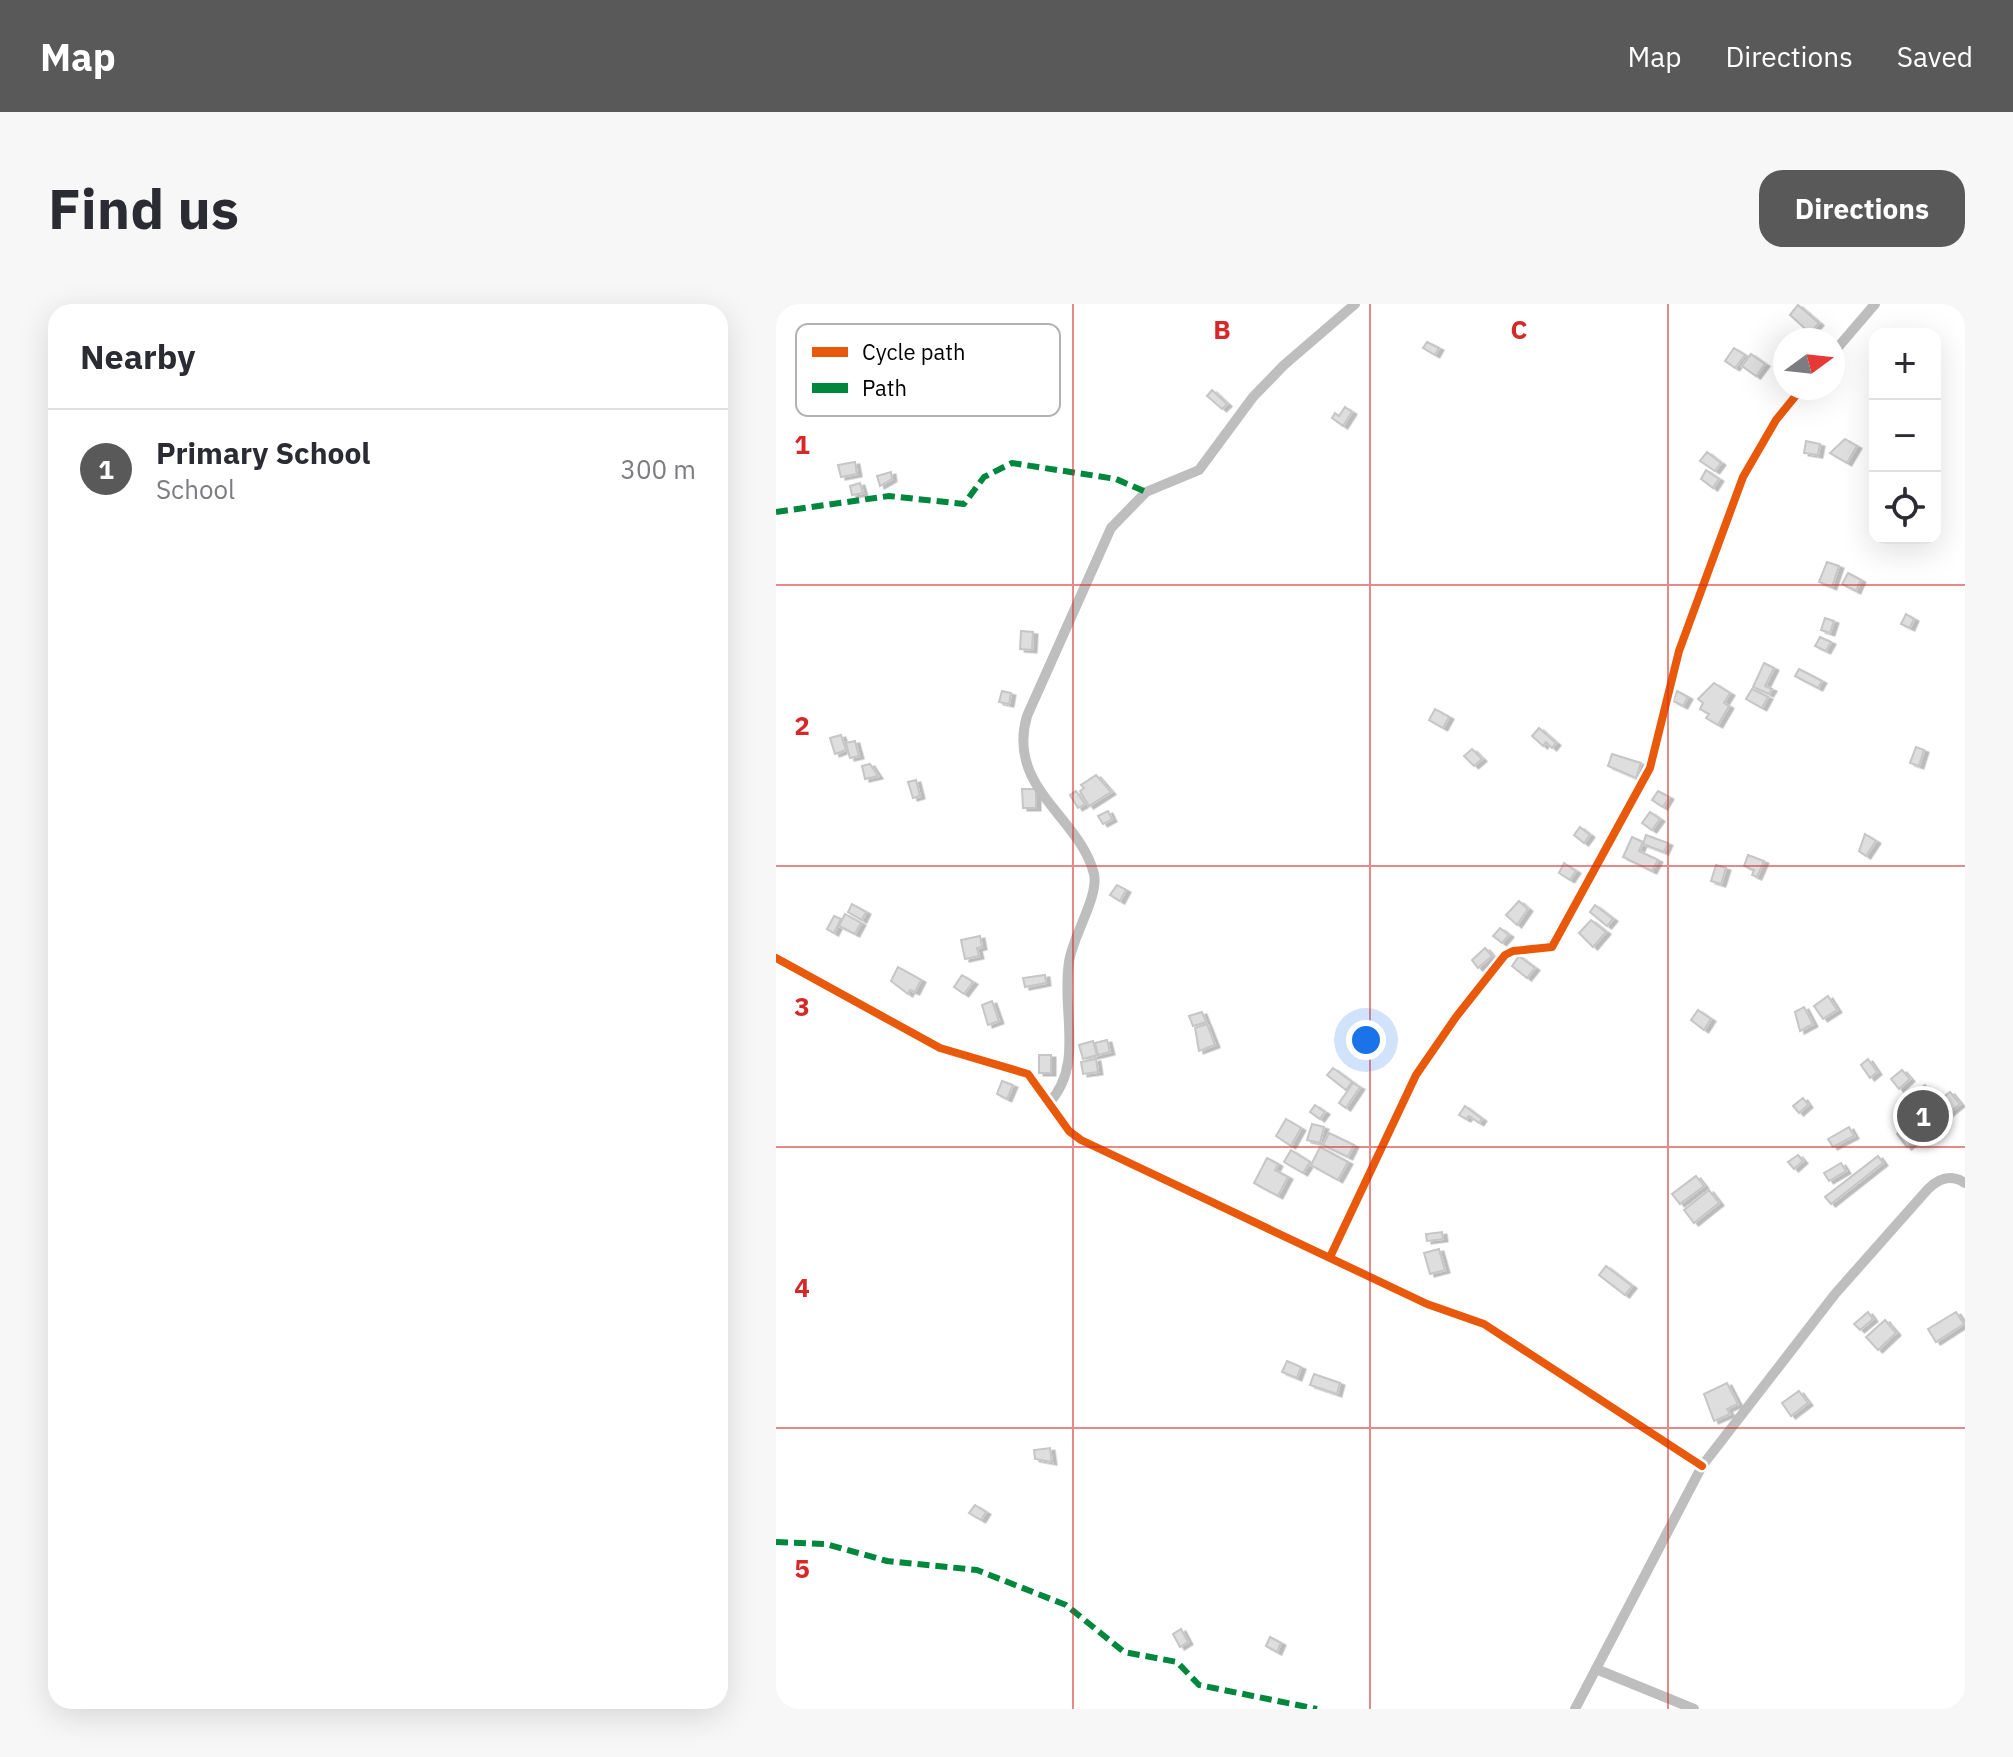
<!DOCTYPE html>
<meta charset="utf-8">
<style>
:root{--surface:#fff;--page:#f7f7f7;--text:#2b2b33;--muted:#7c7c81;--line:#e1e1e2;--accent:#595959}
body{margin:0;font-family:"IBM Plex Sans",sans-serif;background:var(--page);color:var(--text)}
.controls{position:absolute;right:24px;top:24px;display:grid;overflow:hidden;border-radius:16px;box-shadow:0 8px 32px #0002}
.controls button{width:72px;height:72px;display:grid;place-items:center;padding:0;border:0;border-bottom:2px solid var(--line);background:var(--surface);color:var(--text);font:40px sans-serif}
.compass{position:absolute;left:997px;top:24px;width:72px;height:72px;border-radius:50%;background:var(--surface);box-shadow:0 8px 32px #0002;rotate:75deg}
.you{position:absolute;left:590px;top:736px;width:28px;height:28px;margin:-20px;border:6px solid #fff;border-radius:50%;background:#1a73e8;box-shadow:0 0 0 12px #1a73e833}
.badge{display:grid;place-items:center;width:52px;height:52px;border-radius:50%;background:var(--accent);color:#fff;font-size:26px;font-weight:700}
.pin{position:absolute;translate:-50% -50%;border:4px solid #fff;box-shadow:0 2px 8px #0006}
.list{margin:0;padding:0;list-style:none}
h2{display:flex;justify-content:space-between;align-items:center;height:104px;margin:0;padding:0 32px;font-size:34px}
h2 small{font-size:26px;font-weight:400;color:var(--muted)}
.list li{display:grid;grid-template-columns:52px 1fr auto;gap:24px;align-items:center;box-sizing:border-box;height:120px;padding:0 32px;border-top:2px solid var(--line)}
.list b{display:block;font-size:30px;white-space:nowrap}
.list p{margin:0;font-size:26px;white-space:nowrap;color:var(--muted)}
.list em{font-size:26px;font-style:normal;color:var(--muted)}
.icon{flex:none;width:44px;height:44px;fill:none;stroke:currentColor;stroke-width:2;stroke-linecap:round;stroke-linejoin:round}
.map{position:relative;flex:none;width:1189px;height:1405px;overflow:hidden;border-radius:24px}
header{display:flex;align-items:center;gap:48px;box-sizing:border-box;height:112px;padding:0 40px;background:var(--accent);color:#fff}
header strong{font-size:38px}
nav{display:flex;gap:44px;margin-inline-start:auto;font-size:28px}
.intro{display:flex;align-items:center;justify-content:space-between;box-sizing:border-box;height:192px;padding:0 48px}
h1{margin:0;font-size:56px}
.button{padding:20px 36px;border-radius:24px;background:var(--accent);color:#fff;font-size:28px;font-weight:700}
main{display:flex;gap:48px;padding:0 48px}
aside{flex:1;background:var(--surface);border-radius:24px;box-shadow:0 8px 32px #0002}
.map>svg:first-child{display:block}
.building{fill:#dedede;stroke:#c6c6c6;stroke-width:2;filter:url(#shadow)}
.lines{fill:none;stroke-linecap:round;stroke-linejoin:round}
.street{stroke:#bebebe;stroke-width:10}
.quiet{stroke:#00873e;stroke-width:6;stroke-dasharray:12 6;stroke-linecap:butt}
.cycleway-casing{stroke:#fff;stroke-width:13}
.cycleway{stroke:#e8590c;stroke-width:8}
.grid{fill:none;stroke:#d62828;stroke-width:2;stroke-opacity:0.55}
.key{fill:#fff;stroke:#b2b2b2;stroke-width:2}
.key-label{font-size:22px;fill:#000}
.grid-label{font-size:26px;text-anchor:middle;font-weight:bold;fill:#d62828;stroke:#fff;stroke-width:7;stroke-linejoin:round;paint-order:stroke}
</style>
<header>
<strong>Map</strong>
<nav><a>Map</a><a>Directions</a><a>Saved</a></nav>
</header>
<div class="intro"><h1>Find us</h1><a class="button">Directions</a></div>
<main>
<aside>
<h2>Nearby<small></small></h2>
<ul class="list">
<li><span class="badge">1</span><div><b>Primary School</b><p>School</p></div><em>300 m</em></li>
</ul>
</aside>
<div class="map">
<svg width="1189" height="1405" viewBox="0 0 1189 1405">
<defs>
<filter id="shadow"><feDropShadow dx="4.5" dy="2.5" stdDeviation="0" flood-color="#0004"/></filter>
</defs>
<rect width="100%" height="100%" fill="#fff"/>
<g class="building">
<polygon points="1022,1 1043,19 1034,29 1014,11"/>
<polygon points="651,38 663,44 659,51 647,44"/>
<polygon points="958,44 969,51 959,64 949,57"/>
<polygon points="975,50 989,60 980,72 966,62"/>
<polygon points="436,86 451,100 446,105 431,92"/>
<polygon points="569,103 576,108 567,122 556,114 559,109 563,112"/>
<polygon points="1069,135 1081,142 1071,159 1054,149"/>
<polygon points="1030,137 1044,140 1042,151 1028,149"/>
<polygon points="931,148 945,159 939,167 924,157"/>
<polygon points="79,158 81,170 65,173 62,161"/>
<polygon points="930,166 943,175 937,184 925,175"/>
<polygon points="115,168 116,175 104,182 101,172"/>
<polygon points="84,179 87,189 76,191 74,182"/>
<polygon points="1051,258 1063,262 1056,283 1043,278"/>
<polygon points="1072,269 1085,276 1080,287 1066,280"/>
<polygon points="1130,310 1138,315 1134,324 1125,320"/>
<polygon points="1049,314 1058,317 1054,329 1045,326"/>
<polygon points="245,327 257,328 256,346 244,345"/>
<polygon points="1044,333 1055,338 1050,347 1039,342"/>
<polygon points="988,359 998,364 989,382 996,385 993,390 977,383"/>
<polygon points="1023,365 1046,377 1042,384 1019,372"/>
<polygon points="938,379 954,389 948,399 953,402 942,421 930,414 933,410 924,405 927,399 922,395"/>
<polygon points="976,385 992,393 986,404 970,395"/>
<polygon points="226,387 235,389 233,400 223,398"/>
<polygon points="901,387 912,393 907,402 897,397"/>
<polygon points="659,405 673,413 667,424 653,416"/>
<polygon points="763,424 780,439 776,444 770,438 767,442 756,432"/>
<polygon points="65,431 70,446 59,450 54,434"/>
<polygon points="79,437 83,452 74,454 70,439"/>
<polygon points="1140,443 1148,446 1143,462 1134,459"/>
<polygon points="696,445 706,455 698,462 688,452"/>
<polygon points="836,450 865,459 860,474 832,462"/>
<polygon points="94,460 102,472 89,475 86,462"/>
<polygon points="320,471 335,488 313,502 304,487 308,484 305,481"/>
<polygon points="140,476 144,492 137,494 132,478"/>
<polygon points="246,485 260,485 260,504 247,504"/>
<polygon points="300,487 309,500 302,504 294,491"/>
<polygon points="882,487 893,493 887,503 876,496"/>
<polygon points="332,507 336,515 327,520 322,512"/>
<polygon points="874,508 884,515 876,526 866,519"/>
<polygon points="804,523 814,531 808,539 798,531"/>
<polygon points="1089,530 1100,537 1090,552 1083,547"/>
<polygon points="870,531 892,539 888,548 867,540"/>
<polygon points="856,533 867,538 863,547 882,556 876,567 847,553"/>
<polygon points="972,551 988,557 981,573 976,571 978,566 968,562"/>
<polygon points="788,559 800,567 794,576 783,569"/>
<polygon points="940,561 950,564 945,580 935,577"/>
<polygon points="341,581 350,586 344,597 334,591"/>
<polygon points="743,597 752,605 741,621 730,611"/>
<polygon points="76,600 90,608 86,616 72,608"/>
<polygon points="819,601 837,615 831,622 814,608"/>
<polygon points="69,610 85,619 79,630 63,622"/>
<polygon points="58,612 65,615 58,629 51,625"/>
<polygon points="815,616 830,628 817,643 803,629"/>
<polygon points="724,624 733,631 726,639 717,632"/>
<polygon points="204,632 206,643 201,644 203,652 189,655 185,636"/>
<polygon points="709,644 716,652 702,664 696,656"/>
<polygon points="743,652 759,664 751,674 736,662"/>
<polygon points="122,663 145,676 139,688 134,686 132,690 115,677"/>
<polygon points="186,671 197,678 188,690 178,683"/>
<polygon points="269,671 270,679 249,683 247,674"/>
<polygon points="1052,692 1061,706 1047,715 1038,702"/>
<polygon points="216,697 223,717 212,721 206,701"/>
<polygon points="1028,703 1037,720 1024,727 1019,708"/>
<polygon points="922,706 935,715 928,726 915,716"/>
<polygon points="426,708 430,718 417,722 413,712"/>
<polygon points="431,720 439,741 423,747 419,724"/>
<polygon points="331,736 334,748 322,751 319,739"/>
<polygon points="317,737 321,751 307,755 303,741"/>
<rect x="263" y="751" width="12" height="18"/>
<polygon points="320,755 322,768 307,770 305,758"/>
<polygon points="1092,755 1101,768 1094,774 1085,761"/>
<polygon points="557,764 576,778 570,786 551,771"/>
<polygon points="1126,766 1134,775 1123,785 1115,775"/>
<polygon points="226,777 237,781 231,795 221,790"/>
<polygon points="577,779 584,783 570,804 563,799"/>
<polygon points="1149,781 1156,790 1137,805 1130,795"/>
<polygon points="1174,788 1184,800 1131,843 1121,830"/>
<polygon points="1027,794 1032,801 1023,809 1017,802"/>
<polygon points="539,801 549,808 544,815 534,808"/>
<polygon points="689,802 706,815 703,819 693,812 690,815 683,811"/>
<polygon points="510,815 525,824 515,842 500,832"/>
<polygon points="536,820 548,823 544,839 531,836"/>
<polygon points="1073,823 1078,832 1057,843 1052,835"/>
<polygon points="553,829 578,841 572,853 547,841"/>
<polygon points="544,843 572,858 562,876 535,861"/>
<polygon points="515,846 534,858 527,869 508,858"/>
<polygon points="1022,851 1027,857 1018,865 1012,858"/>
<polygon points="1102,852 1107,859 1055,900 1049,893"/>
<polygon points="491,854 502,860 499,866 512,873 502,892 478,879"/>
<polygon points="1065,859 1070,867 1053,877 1048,869"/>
<polygon points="920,872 928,882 904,900 896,890"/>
<polygon points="933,886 943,899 918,919 908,906"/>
<polygon points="666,928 667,935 651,937 650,930"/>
<polygon points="663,945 669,966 654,970 648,949"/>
<polygon points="830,962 856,982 849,991 823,971"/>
<polygon points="1092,1008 1097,1015 1084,1026 1078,1020"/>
<polygon points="1180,1008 1188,1020 1160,1038 1152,1025"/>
<polygon points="1109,1016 1120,1029 1102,1046 1090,1033"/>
<polygon points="511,1057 525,1063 521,1074 506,1068"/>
<polygon points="538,1070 564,1079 561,1090 534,1081"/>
<polygon points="951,1079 962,1100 951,1105 954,1110 938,1117 928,1090"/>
<polygon points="1023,1087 1032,1099 1015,1112 1006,1099"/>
<polygon points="274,1144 276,1158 259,1155 258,1146"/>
<polygon points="199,1201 210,1208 205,1216 193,1209"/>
<polygon points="405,1325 412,1338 404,1343 397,1330"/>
<polygon points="494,1333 505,1339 501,1348 490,1342"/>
</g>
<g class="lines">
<g class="street">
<polyline points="1057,49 1099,0"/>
<polyline points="0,654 164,744 252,770 293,827 305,836 651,1000 708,1020 926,1162"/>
<path d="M 273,799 C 309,760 285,706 293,658 C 296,633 323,593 318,570 C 304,513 230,484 251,412 L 335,224 L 370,188 L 423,166 L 477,93 L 508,61 L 579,0"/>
<polyline points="554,953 640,771 680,713 729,651 737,647 776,643 874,464 903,347 967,173 1000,116 1026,84"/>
<polyline points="820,1365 918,1405"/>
<path d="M 799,1405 L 926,1162 L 1059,990 L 1152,885 C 1163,874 1175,870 1189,879"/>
</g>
<g class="quiet">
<polyline points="0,208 113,192 188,200 208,173 236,159 340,175 370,188"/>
<polyline points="0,1238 50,1240 111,1257 201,1266 290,1301 348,1348 401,1358 423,1381 541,1405"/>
</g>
<g class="cycleway-casing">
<g id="cycleway">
<polyline points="0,654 164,744 252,770 293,827 305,836 651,1000 708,1020 926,1162"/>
<polyline points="554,953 640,771 680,713 729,651 737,647 776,643 874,464 903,347 967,173 1000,116 1026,84"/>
</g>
</g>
<use href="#cycleway" class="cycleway"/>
</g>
<path class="grid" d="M 297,0 L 297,1405M 594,0 L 594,1405M 892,0 L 892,1405M 0,281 L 1189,281M 0,562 L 1189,562M 0,843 L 1189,843M 0,1124 L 1189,1124"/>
<rect x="20" y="20" width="264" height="92" rx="12" class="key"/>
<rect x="36" y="43" width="36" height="10" fill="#e8590c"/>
<rect x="36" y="79" width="36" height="10" fill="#00873e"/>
<g class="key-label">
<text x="86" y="56">Cycle path</text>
<text x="86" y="92">Path</text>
</g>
<g class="grid-label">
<text x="446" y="35">B</text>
<text x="743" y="35">C</text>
<text x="26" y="150">1</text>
<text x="26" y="431">2</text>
<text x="26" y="712">3</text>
<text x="26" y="993">4</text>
<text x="26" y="1274">5</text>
</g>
</svg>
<div class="controls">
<button>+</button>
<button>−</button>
<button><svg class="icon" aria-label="locate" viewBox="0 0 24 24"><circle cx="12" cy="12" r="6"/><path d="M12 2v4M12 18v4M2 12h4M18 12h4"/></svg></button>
</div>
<svg class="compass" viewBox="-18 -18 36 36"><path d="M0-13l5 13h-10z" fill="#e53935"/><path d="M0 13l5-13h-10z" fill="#7c7c81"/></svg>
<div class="you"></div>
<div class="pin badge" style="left:1147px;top:812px">1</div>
</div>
</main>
